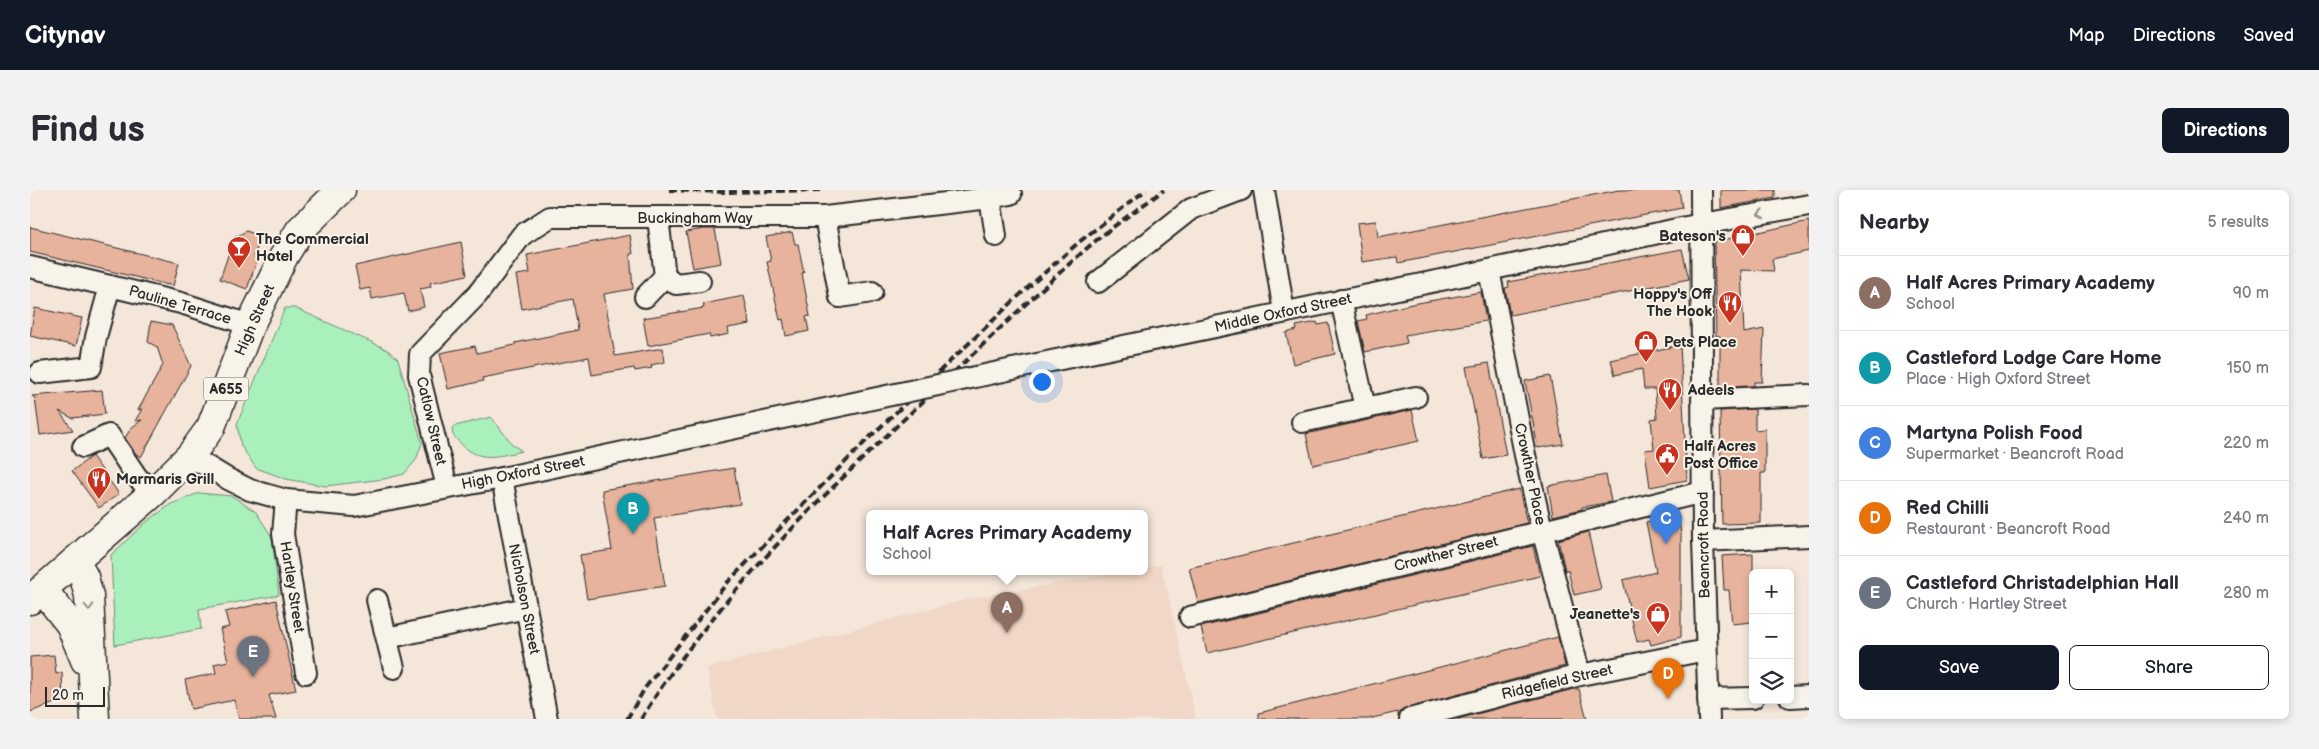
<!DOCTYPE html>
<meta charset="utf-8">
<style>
:root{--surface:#fff;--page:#f2f2f3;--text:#2b2b33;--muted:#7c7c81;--line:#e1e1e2;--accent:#111827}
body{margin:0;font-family:"Balsamiq Sans",sans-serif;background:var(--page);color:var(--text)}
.controls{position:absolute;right:15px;bottom:15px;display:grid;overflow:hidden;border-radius:8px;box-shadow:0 2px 8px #0003}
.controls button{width:45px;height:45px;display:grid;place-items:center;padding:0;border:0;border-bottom:1px solid var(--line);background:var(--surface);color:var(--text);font:25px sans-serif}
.scale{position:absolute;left:15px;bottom:12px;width:60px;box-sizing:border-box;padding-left:5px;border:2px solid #2b2b2b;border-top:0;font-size:14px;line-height:18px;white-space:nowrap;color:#2b2b2b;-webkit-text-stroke:4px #f7f3e8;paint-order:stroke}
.you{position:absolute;left:1011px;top:191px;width:18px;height:18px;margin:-12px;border:4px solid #fff;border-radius:50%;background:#1a73e8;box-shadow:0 0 0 8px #1a73e833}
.badge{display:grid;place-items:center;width:32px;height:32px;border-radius:50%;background:var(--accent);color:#fff;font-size:16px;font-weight:700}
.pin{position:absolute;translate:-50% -41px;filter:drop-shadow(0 1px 2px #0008)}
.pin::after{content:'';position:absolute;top:26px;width:18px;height:15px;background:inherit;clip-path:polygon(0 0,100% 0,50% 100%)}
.popup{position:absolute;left:836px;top:320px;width:282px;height:65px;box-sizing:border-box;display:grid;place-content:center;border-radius:8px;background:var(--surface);filter:drop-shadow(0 1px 4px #0005);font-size:16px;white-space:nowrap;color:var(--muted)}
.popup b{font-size:19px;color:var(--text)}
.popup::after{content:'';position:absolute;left:50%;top:100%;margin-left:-10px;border:10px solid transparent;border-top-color:var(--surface)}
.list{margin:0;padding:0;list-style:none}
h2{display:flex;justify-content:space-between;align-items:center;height:65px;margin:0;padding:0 20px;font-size:21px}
h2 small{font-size:16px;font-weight:400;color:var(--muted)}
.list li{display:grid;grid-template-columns:32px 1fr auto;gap:15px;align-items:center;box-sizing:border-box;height:75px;padding:0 20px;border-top:1px solid var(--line)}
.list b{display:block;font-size:19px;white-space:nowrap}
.list p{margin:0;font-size:16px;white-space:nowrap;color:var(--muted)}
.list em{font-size:16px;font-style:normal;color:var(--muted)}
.actions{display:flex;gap:10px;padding:15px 20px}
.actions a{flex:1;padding:11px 0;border:1px solid var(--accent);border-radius:8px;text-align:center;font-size:18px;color:var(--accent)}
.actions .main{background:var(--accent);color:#fff}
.icon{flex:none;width:28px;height:28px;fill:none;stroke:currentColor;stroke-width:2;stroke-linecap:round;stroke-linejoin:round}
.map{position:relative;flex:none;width:1779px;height:529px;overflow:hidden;border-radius:8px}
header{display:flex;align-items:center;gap:30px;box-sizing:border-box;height:70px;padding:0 25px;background:var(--accent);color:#fff}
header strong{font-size:24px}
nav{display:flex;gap:28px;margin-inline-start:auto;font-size:18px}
.intro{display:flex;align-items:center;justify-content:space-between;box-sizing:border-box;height:120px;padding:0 30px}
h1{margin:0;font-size:35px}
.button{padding:12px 22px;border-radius:8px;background:var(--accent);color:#fff;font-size:18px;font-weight:700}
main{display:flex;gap:30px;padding:0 30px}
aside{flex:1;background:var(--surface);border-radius:8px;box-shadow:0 2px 8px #0003}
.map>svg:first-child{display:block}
.built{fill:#f0d7c7}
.green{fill:#aaf0bc;stroke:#6a8e74}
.building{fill:#e8b39c;stroke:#2b2b2b}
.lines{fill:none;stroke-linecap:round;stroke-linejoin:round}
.street-casing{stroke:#2b2b2b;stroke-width:24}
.secondary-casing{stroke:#2b2b2b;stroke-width:31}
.primary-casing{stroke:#2b2b2b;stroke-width:31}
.street{stroke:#f7f3e8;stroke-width:20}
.secondary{stroke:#f7f3e8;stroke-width:28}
.primary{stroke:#f7f3e8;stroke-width:28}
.rail{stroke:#2b2b2b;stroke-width:4;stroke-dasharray:8 4;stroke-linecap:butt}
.street-bridge-casing{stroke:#2b2b2b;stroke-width:24;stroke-linecap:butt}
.street-bridge{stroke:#f7f3e8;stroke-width:20}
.oneway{stroke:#918f8a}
.labels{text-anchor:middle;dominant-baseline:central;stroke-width:4;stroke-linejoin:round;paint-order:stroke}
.shield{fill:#f7f3e8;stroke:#686764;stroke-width:1}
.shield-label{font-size:14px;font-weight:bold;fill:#2b2b2b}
.street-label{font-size:15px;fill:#2b2b2b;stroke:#f7f3e8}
.poi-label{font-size:15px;font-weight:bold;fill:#2b2b2b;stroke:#f7f3e8;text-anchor:start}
</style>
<header>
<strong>Citynav</strong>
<nav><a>Map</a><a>Directions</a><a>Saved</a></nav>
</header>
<div class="intro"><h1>Find us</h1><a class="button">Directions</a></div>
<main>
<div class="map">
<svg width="1779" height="529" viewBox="0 0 1779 529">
<rect width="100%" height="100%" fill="#f4e6d9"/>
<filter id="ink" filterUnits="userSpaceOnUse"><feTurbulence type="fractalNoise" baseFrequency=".02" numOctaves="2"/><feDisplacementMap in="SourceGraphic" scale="10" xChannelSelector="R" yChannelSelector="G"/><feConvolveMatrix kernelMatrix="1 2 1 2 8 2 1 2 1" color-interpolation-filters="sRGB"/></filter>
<g filter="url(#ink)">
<polygon class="built" points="1131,375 1166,529 687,529 677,478 938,409 1092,382 1114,382 1115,378"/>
<g class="green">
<polygon points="255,118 265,118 350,156 359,161 368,169 392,253 386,270 374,284 354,289 295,296 256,289 226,278 211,256 207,234"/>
<path d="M 461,227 L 483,255 L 492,261 C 461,268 445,273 423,245 L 422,238 L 425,236 Z"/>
<polygon points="169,303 202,306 226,322 242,347 249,405 169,419 171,439 85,455 81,365 115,333 141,314"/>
</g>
<g class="building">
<polygon points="1589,0 1649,0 1652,18 1368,73 1367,67 1332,72 1327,33 1346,31 1348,47"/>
<polygon points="1691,0 1745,0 1745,8 1691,18"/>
<polygon points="1779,31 1779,61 1742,69 1744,81 1711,80 1714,143 1734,139 1732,192 1724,192 1724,196 1690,197 1690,146 1686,146 1684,52"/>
<polygon points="0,37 149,73 143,96 0,62"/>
<polygon points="674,39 685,39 691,73 663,78 656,42"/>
<polygon points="216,41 231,46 224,67 228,68 217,99 190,89 204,48"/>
<polygon points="762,42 765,54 768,54 774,83 772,83 780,126 776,127 779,141 756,146 753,129 750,130 737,72 741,71 736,47"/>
<polygon points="600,45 603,64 600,64 603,99 574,104 585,166 633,158 635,172 621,175 622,178 605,181 604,178 562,185 559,167 452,188 453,191 418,199 410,163 445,156 447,163 485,155 485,153 548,140 543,109 492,119 486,85 500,83 497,65"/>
<polygon points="431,52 437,85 400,93 401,97 390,99 394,117 378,121 374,103 342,109 340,98 330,100 325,76"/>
<polygon points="1652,59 1659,89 1480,125 1475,98 1479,97 1478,92"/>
<polygon points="1451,102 1456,131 1375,145 1377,153 1335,162 1328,131 1337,129 1336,125 1382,114"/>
<polygon points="714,106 720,134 698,138 699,144 680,148 679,144 618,156 613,128 674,118 673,114"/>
<polygon points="5,118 52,128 46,156 0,146"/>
<polygon points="121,131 142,135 161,176 111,267 106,264 95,248 101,238 112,230 105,231 112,219 108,220 133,175 127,157 118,152"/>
<polygon points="1287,132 1288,135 1298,133 1305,164 1263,174 1256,143 1267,140 1266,136"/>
<polygon points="1650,155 1657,290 1620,297 1615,260 1624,259 1621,229 1627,228 1625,199 1614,199 1612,179 1585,185 1581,170"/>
<polygon points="1459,173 1476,265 1453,269 1436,177"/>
<polygon points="1520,186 1533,254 1508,258 1495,191"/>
<polygon points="72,200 75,224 42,228 29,221 43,240 10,245 5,208 2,206"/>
<polygon points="1725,219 1725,240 1735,239 1735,283 1731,283 1731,333 1692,334 1690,221"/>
<polygon points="1382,220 1389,251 1283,275 1276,244"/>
<polygon points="62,266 89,304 69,318 42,281"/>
<polygon points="704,278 710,314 624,328 635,396 557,409 550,365 582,360 572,300"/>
<polygon points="1576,285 1581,312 1552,317 1552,319 1523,326 1518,296"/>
<polygon points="1489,299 1497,333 1168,413 1159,378"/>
<polygon points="1648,326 1651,343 1651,447 1621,455 1619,449 1607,452 1593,390 1626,382 1616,332"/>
<polygon points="1558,342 1571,399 1544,405 1538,380 1535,380 1528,350"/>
<polygon points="1503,356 1510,386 1177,463 1171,437"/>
<polygon points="1723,364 1723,432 1702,434 1699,400 1694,400 1692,366"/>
<polygon points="246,410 266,500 239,505 246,529 209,529 204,510 161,519 155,490 186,483 184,474 198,471 190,439 199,437 195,422"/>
<polygon points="1528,447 1535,476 1377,518 1371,521 1368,527 1368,522 1338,529 1229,529 1229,523"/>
<polygon points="24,465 26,484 32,482 33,510 0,522 0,467"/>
<polygon points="1544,499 1549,499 1557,529 1427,529"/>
</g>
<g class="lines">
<g class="street-casing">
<g id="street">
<polyline points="1234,0 1254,122"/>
<polyline points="1671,0 1673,351 1679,529"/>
<polyline points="960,8 981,4"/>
<polyline points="795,27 810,107"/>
<polyline points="0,77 151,113 220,135"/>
<polyline points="1459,80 1495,265 1512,340 1550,485"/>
<polyline points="635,86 646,94 670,91"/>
<polyline points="1068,92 1161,19 1211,0"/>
<polyline points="615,107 635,86 628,28"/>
<polyline points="810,107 842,102"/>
<polyline points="1311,110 1335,218"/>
<polyline points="983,179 1459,80 1656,37 1779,15"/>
<polyline points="10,183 61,177 66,147 80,96"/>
<polyline points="1672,210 1779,205"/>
<polyline points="1272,232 1386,207"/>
<polyline points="53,257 79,245 107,287 123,303"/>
<polyline points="160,266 198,289 220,300 256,310 324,316 472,288 833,211"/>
<polyline points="472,288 517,529"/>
<polyline points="417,297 389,185 390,164 447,105 492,45 520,27 795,27 960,8 966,46"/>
<polyline points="256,310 253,344 276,483"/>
<polyline points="1673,351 1779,346"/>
<polyline points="347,410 364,478"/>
<polyline points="1160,427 1673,302"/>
<polyline points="357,448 496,418"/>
<polyline points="1760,507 1779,506"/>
<polyline points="1678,509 1723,508"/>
<polyline points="1380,529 1550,485 1676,460"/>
</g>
</g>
<g class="secondary-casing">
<g id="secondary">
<polyline points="45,371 54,387 59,406 65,529"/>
<polyline points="13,400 40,434 55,470"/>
</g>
</g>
<g class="primary-casing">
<polyline id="primary" points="0,410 123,303 160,266 181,237 220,135 254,66 270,40 311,0"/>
</g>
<use href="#street" class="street"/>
<use href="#secondary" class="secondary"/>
<use href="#primary" class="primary"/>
<g class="rail">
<polyline points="639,0 695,2 794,0"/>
<polyline points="597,529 615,498 697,393 755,333 841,246 993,102 1049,52 1116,0"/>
<path d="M 611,529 C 687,405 796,302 902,203 C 953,155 1003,106 1056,59 C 1080,38 1108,19 1134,0"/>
</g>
<g class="street-bridge-casing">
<polyline id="street-bridge" points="833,211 983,179"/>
</g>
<use href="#street-bridge" class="street-bridge"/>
</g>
<defs><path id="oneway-chevron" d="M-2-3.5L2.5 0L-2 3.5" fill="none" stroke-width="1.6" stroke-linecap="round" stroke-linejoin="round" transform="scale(1.25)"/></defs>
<g class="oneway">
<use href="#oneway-chevron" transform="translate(1731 24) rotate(170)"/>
<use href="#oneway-chevron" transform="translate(59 417) rotate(88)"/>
</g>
</g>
<defs>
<g id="shop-pin" transform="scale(1.25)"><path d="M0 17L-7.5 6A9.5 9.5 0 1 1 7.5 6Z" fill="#c8321e" stroke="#f7f3e8"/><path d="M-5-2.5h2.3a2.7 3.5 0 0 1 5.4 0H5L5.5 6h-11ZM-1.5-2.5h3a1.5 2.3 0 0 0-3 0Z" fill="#fff"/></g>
<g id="bar-pin" transform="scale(1.25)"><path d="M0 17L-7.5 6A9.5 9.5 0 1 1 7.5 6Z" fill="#c8321e" stroke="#f7f3e8"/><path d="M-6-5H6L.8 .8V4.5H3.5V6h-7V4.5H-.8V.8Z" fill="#fff"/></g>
<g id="restaurant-pin" transform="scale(1.25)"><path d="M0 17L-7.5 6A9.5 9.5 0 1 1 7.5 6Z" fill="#c8321e" stroke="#f7f3e8"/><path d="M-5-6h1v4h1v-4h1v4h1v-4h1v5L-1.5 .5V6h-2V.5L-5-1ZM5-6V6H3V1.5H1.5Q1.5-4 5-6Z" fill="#fff"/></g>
<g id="civic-pin" transform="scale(1.25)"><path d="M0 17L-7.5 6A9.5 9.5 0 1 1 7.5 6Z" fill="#c8321e" stroke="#f7f3e8"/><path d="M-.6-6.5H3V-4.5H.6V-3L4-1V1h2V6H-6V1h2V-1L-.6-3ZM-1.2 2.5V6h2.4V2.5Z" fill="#fff"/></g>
</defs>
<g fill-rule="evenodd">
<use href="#shop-pin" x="1713" y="46"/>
<use href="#bar-pin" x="209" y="58"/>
<use href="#restaurant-pin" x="1700" y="113"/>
<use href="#shop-pin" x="1616" y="152"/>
<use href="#restaurant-pin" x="1640" y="200"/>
<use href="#civic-pin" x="1637" y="265"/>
<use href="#restaurant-pin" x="69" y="289"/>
<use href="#shop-pin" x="1628" y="424"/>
</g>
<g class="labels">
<rect class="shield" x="173.5" y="187.5" width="45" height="23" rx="4"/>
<g class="shield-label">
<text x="196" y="199">A655</text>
</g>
<g class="street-label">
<text x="665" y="28">Buckingham Way</text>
<text transform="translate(150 115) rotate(16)">Pauline Terrace</text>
<text transform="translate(1253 123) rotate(-12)">Middle Oxford Street</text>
<text transform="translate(225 130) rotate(-66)">High Street</text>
<text transform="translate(401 231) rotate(77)">Catlow Street</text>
<text transform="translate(493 283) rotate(-11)">High Oxford Street</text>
<text transform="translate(1500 284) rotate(78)">Crowther Place</text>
<text transform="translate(1674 355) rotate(-91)">Beancroft Road</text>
<text transform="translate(1416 364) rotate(-14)">Crowther Street</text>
<text transform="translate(262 397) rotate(81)">Hartley Street</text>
<text transform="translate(494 409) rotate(79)">Nicholson Street</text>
<text transform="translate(1527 492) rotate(-13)">Ridgefield Street</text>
</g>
<g class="poi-label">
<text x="1696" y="46" text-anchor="end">Bateson's</text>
<text x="226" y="49">The Commercial<tspan x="226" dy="17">Hotel</tspan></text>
<text x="1682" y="104" text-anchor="end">Hoppy's Off<tspan x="1682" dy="17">The Hook</tspan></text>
<text x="1634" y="152">Pets Place</text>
<text x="1658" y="200">Adeels</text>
<text x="1654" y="256">Half Acres<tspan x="1654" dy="17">Post Office</tspan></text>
<text x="86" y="289">Marmaris Grill</text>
<text x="1610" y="424" text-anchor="end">Jeanette's</text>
</g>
</g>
</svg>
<div class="controls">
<button>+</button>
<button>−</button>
<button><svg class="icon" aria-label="layers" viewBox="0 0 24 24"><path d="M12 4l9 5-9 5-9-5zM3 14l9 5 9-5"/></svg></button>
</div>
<div class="scale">20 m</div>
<div class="you"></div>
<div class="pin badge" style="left:977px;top:443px;background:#8d6e63">A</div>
<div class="popup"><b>Half Acres Primary Academy</b>School</div>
<div class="pin badge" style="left:603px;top:344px;background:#0f9aa8">B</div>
<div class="pin badge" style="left:1636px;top:354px;background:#3f7fe0">C</div>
<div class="pin badge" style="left:1638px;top:509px;background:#e8710a">D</div>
<div class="pin badge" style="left:223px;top:487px;background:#6b7280">E</div>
</div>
<aside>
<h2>Nearby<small>5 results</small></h2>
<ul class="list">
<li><span class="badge" style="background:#8d6e63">A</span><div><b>Half Acres Primary Academy</b><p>School</p></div><em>90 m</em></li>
<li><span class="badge" style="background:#0f9aa8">B</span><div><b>Castleford Lodge Care Home</b><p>Place · High Oxford Street</p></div><em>150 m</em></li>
<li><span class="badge" style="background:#3f7fe0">C</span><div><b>Martyna Polish Food</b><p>Supermarket · Beancroft Road</p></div><em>220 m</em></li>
<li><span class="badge" style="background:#e8710a">D</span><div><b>Red Chilli</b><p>Restaurant · Beancroft Road</p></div><em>240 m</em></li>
<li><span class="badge" style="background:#6b7280">E</span><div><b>Castleford Christadelphian Hall</b><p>Church · Hartley Street</p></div><em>280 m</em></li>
</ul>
<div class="actions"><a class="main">Save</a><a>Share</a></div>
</aside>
</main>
